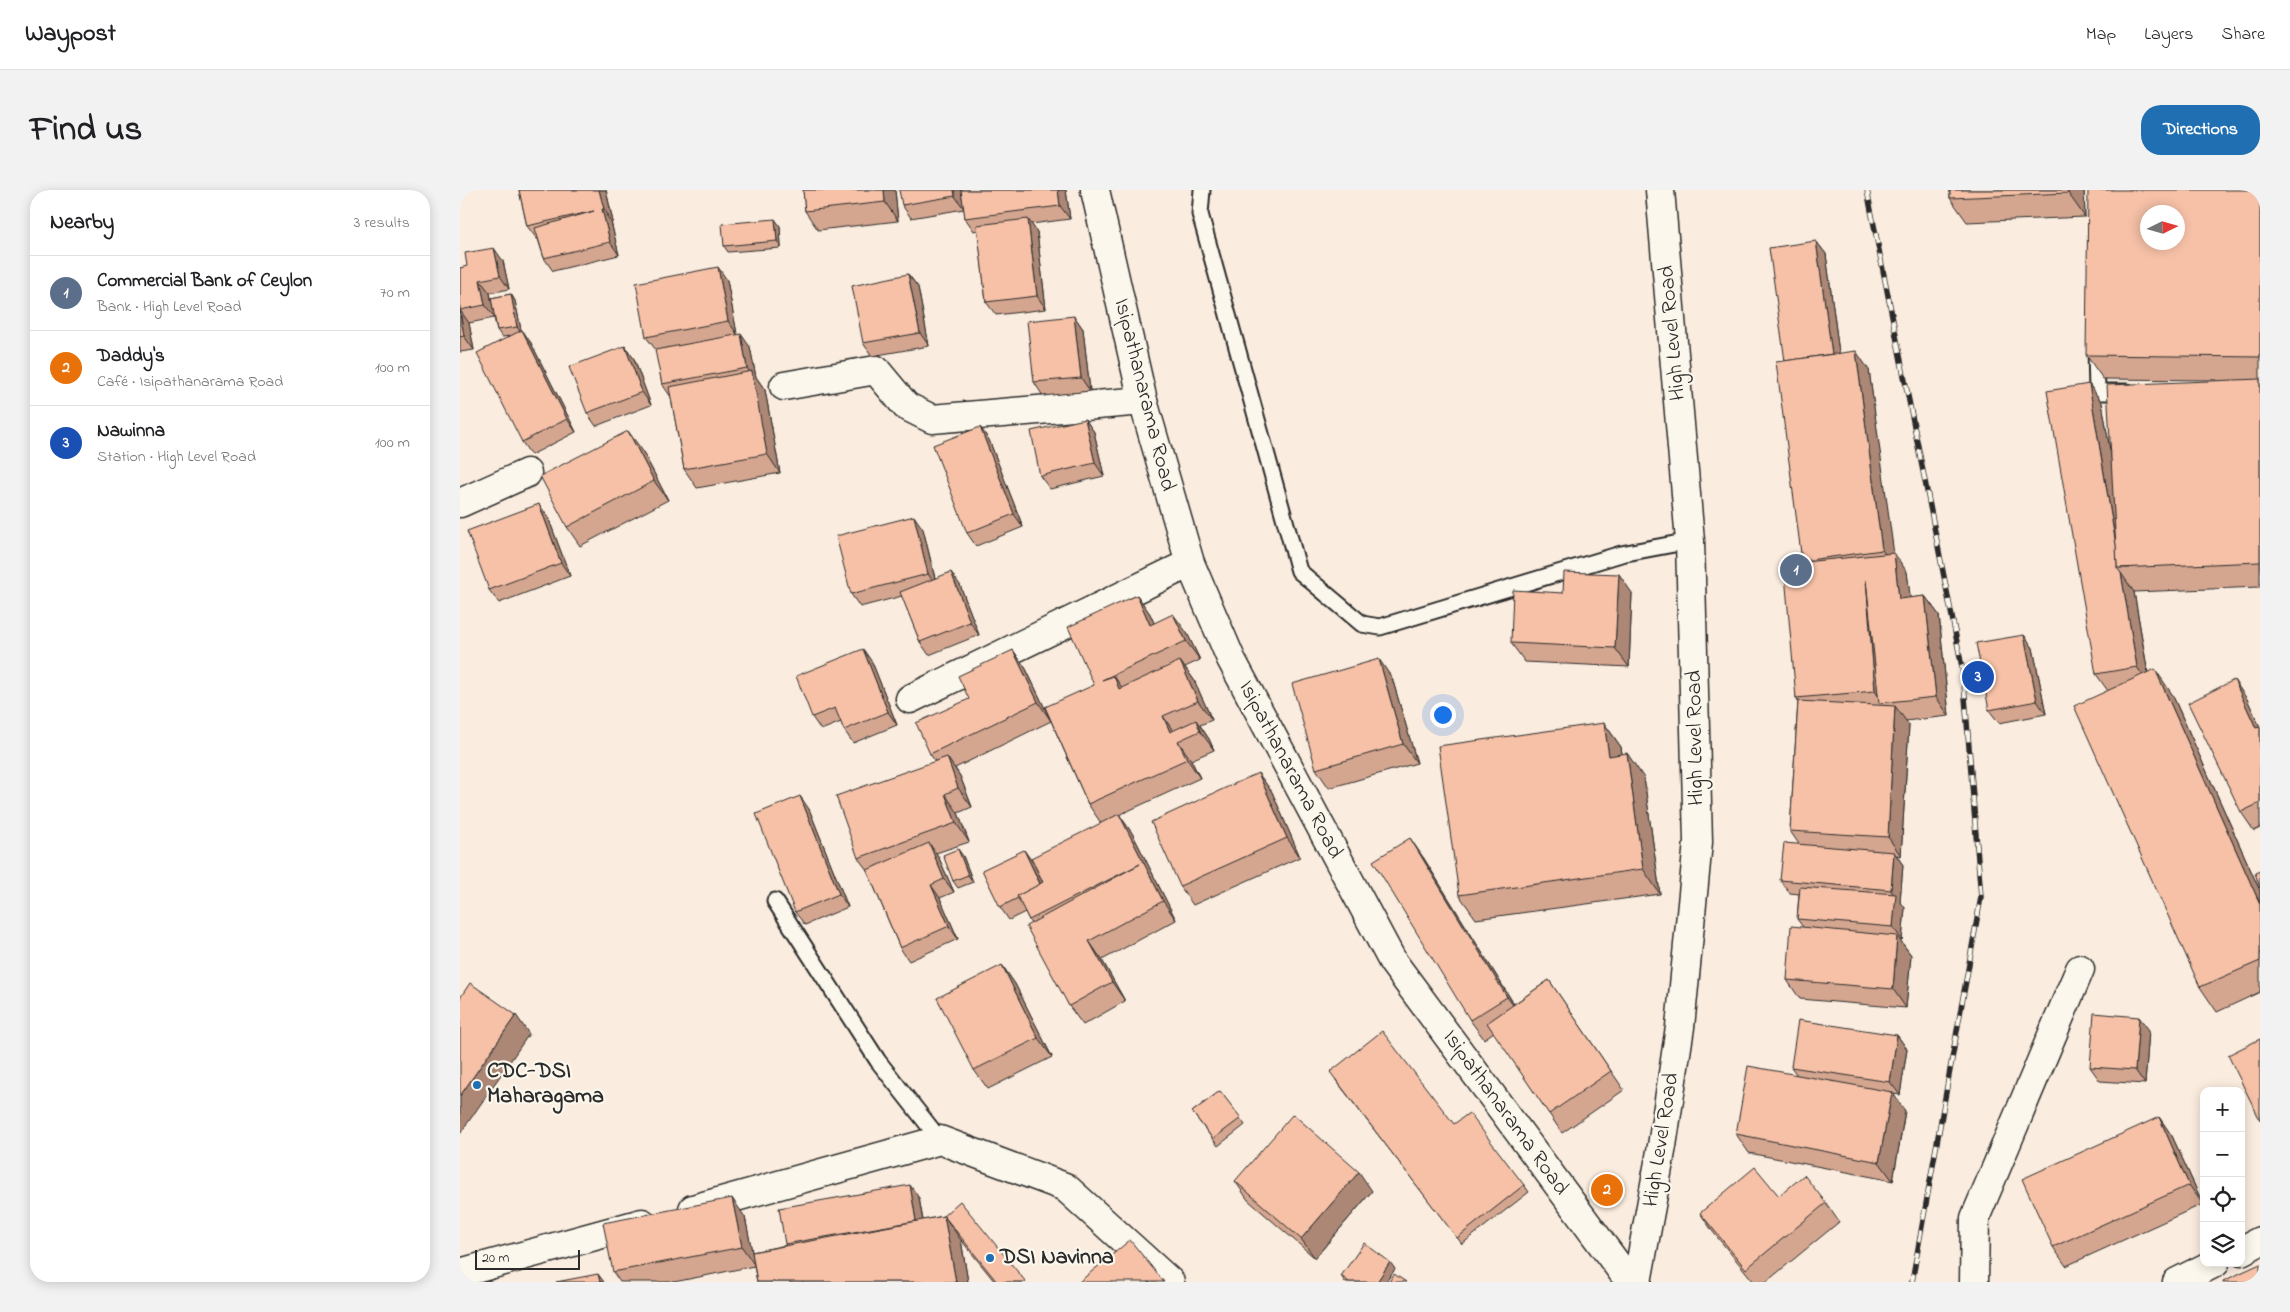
<!DOCTYPE html>
<meta charset="utf-8">
<style>
:root{--surface:#fff;--page:#f2f2f2;--text:#202124;--muted:#757577;--line:#e0e0e0;--accent:#1f6fb2}
body{margin:0;font-family:"Indie Flower",sans-serif;background:var(--page);color:var(--text)}
.controls{position:absolute;right:15px;bottom:15px;display:grid;overflow:hidden;border-radius:10px;box-shadow:0 2px 12px #0003}
.controls button{width:45px;height:45px;display:grid;place-items:center;padding:0;border:0;border-bottom:1px solid var(--line);background:var(--surface);color:var(--text);font:25px sans-serif}
.compass{position:absolute;left:1680px;top:15px;width:45px;height:45px;border-radius:50%;background:var(--surface);box-shadow:0 2px 12px #0003;rotate:85deg}
.scale{position:absolute;left:15px;bottom:12px;width:105px;box-sizing:border-box;padding-left:5px;border:2px solid #2b2b2b;border-top:0;font-size:14px;line-height:18px;white-space:nowrap;color:#2b2b2b;-webkit-text-stroke:4px #fbf7ec;paint-order:stroke}
.you{position:absolute;left:982px;top:524px;width:18px;height:18px;margin:-12px;border:4px solid #fff;border-radius:50%;background:#1a73e8;box-shadow:0 0 0 8px #1a73e833}
.badge{display:grid;place-items:center;width:32px;height:32px;border-radius:50%;background:var(--accent);color:#fff;font-size:16px;font-weight:700}
.pin{position:absolute;translate:-50% -50%;border:2px solid #fff;box-shadow:0 1px 5px #0006}
.list{margin:0;padding:0;list-style:none}
h2{display:flex;justify-content:space-between;align-items:center;height:65px;margin:0;padding:0 20px;font-size:21px}
h2 small{font-size:16px;font-weight:400;color:var(--muted)}
.list li{display:grid;grid-template-columns:32px 1fr auto;gap:15px;align-items:center;box-sizing:border-box;height:75px;padding:0 20px;border-top:1px solid var(--line)}
.list b{display:block;font-size:19px;white-space:nowrap}
.list p{margin:0;font-size:16px;white-space:nowrap;color:var(--muted)}
.list em{font-size:16px;font-style:normal;color:var(--muted)}
.icon{flex:none;width:28px;height:28px;fill:none;stroke:currentColor;stroke-width:2;stroke-linecap:round;stroke-linejoin:round}
.map{position:relative;flex:none;width:1800px;height:1092px;overflow:hidden;border-radius:20px}
header{display:flex;align-items:center;gap:30px;box-sizing:border-box;height:70px;padding:0 25px;background:var(--surface);border-bottom:1px solid var(--line)}
header strong{font-size:24px}
nav{display:flex;gap:28px;margin-inline-start:auto;font-size:18px}
.intro{display:flex;align-items:center;justify-content:space-between;box-sizing:border-box;height:120px;padding:0 30px}
h1{margin:0;font-size:35px}
.button{padding:12px 22px;border-radius:20px;background:var(--accent);color:#fff;font-size:18px;font-weight:700}
main{display:flex;gap:30px;padding:0 30px}
aside{flex:1;background:var(--surface);border-radius:20px;box-shadow:0 2px 12px #0003}
.map>svg:first-child{display:block}
.lines{fill:none;stroke-linecap:round;stroke-linejoin:round}
.service-casing{stroke:#2b2b2b;stroke-width:19}
.minor-casing{stroke:#2b2b2b;stroke-width:31}
.primary-casing{stroke:#2b2b2b;stroke-width:31}
.trunk-casing{stroke:#2b2b2b;stroke-width:31}
.service{stroke:#fbf7ec;stroke-width:15}
.minor{stroke:#fbf7ec;stroke-width:28}
.primary{stroke:#fbf7ec;stroke-width:28}
.trunk{stroke:#fbf7ec;stroke-width:28}
.rail-casing{stroke:#2b2b2b;stroke-width:5.5}
.rail{stroke:#fbf7ec;stroke-width:4;stroke-dasharray:11;stroke-linecap:butt}
.wall{fill:#d4a690;stroke:#2b2b2b}
.shaded-wall{fill:#ac8775;stroke:#2b2b2b}
.building{fill:#f6c1a7;stroke:#2b2b2b;fill-rule:evenodd}
.poi-dot{fill:#1f6fb2;stroke:#fbf7ec;stroke-width:2}
.labels{text-anchor:middle;dominant-baseline:central;stroke-width:4.5;stroke-linejoin:round;paint-order:stroke}
.street-label{font-size:22px;fill:#2b2b2b;stroke:#fbf7ec}
.poi-label{font-size:22px;font-weight:bold;fill:#2b2b2b;stroke:#fbf7ec;text-anchor:start}
</style>
<header>
<strong>Waypost</strong>
<nav><a>Map</a><a>Layers</a><a>Share</a></nav>
</header>
<div class="intro"><h1>Find us</h1><a class="button">Directions</a></div>
<main>
<aside>
<h2>Nearby<small>3 results</small></h2>
<ul class="list">
<li><span class="badge" style="background:#5c6f8a">1</span><div><b>Commercial Bank of Ceylon</b><p>Bank · High Level Road</p></div><em>70 m</em></li>
<li><span class="badge" style="background:#e8710a">2</span><div><b>Daddy's</b><p>Café · Isipathanarama Road</p></div><em>100 m</em></li>
<li><span class="badge" style="background:#1a4fb4">3</span><div><b>Nawinna</b><p>Station · High Level Road</p></div><em>100 m</em></li>
</ul>
</aside>
<div class="map">
<svg width="1800" height="1092" viewBox="0 0 1800 1092">
<rect width="100%" height="100%" fill="#faecde"/>
<filter id="ink" filterUnits="userSpaceOnUse"><feTurbulence type="fractalNoise" baseFrequency=".02" numOctaves="2"/><feDisplacementMap in="SourceGraphic" scale="10" xChannelSelector="R" yChannelSelector="G"/><feConvolveMatrix kernelMatrix="1 2 1 2 8 2 1 2 1" color-interpolation-filters="sRGB"/></filter>
<g filter="url(#ink)">
<g class="lines">
<g class="service-casing">
<g id="service">
<polyline points="742,0 740,24 839,381 902,434 920,437 1161,364 1230,351"/>
<polyline points="1636,159 1637,202 1668,202"/>
<polyline points="315,711 418,871 480,950"/>
</g>
</g>
<g class="minor-casing">
<g id="minor">
<polyline points="635,0 683,211 730,373 771,469 933,772 1170,1092"/>
<polyline points="324,196 416,180 446,216 472,229 683,211"/>
<polyline points="0,313 67,283"/>
<polyline points="450,509 730,373"/>
<polyline points="233,1019 480,950 605,997 710,1092"/>
<polyline points="0,1083 182,1033"/>
<polyline points="1514,1092 1515,1028 1620,779"/>
</g>
</g>
<g class="primary-casing">
<g id="primary">
<polyline points="1781,1061 1800,1051"/>
<polyline points="1717,1092 1755,1073"/>
</g>
</g>
<g class="trunk-casing">
<polyline id="trunk" points="1177,1092 1202,956 1220,837 1238,652 1230,351 1200,0"/>
</g>
<use href="#service" class="service"/>
<use href="#minor" class="minor"/>
<use href="#primary" class="primary"/>
<use href="#trunk" class="trunk"/>
<g class="rail-casing">
<polyline id="rail" points="1407,0 1503,482 1521,707 1452,1092"/>
</g>
<use href="#rail" class="rail"/>
</g>
<g class="wall">
<polygon points="59,0 146,0 153,32 151,32 159,65 93,81 84,68 78,49 77,49 67,36"/>
<polygon points="343,0 435,0 438,31 358,40 345,21"/>
<polygon points="501,0 503,13 501,0 606,0 610,29 571,34 577,42 586,119 536,125 526,112 518,40 514,41 505,28 504,19 451,28 442,15"/>
<polygon points="1490,0 1624,0 1625,27 1507,32 1490,8"/>
<polygon points="1800,0 1800,397 1674,402 1688,483 1712,504 1800,701 1800,802 1757,822 1740,797 1648,501 1636,484 1629,194 1642,213 1651,267 1757,190 1643,189 1626,165"/>
<polygon points="320,36 321,58 268,62 264,56"/>
<polygon points="1356,51 1366,64 1379,163 1409,180 1433,363 1447,382 1450,408 1465,406 1479,425 1489,526 1445,531 1449,535 1441,666 1436,665 1443,675 1440,711 1445,718 1442,750 1440,750 1451,765 1446,818 1340,809 1327,790 1343,737 1337,729 1339,704 1330,703 1320,690 1339,654 1330,641 1338,511 1336,508 1343,372 1342,371 1325,171"/>
<polygon points="43,71 49,99 30,103 31,108 51,104 55,111 61,140 62,140 71,153 116,242 71,265 62,252 50,146 42,147 37,140 34,128 9,133 14,160 0,162 0,78"/>
<polygon points="448,84 458,97 469,156 412,166 403,153"/>
<polygon points="267,90 277,144 290,157 296,187 305,200 320,283 237,298 224,279 211,207 202,194 196,160 186,147"/>
<polygon points="614,126 623,139 630,201 583,206 574,192"/>
<polygon points="165,156 174,169 191,215 136,236 127,223"/>
<polygon points="625,229 634,242 644,286 590,299 580,286"/>
<polygon points="520,237 529,250 563,337 516,356 507,343"/>
<polygon points="182,260 208,310 120,356 107,337"/>
<polygon points="88,327 110,386 39,413 29,400"/>
<polygon points="463,339 475,388 500,395 519,445 469,465 460,452 442,406 400,417 391,404"/>
<polygon points="1103,403 1172,403 1169,477 1065,472 1051,453"/>
<polygon points="677,405 690,424 694,433 727,443 740,470 725,477 734,490 752,530 740,535 749,549 754,560 731,570 740,588 659,625 672,643 716,730 642,770 665,811 623,835 609,816 571,734 565,722 549,730 540,717 574,674 582,692 641,633 628,614 591,531 495,578 500,586 512,617 498,623 509,652 476,663 478,666 494,702 480,708 498,749 449,771 440,758 407,680 398,668 475,571 470,564 509,509 553,460 566,479 590,529 634,495"/>
<polygon points="1564,445 1573,458 1586,524 1539,533 1529,520"/>
<polygon points="412,472 437,535 393,553 384,540 381,532 361,540 352,527"/>
<polygon points="932,488 957,573 869,598 856,579"/>
<polygon points="1787,509 1800,537 1800,638 1794,641 1781,622"/>
<polygon points="1144,533 1161,557 1162,564 1184,588 1200,704 1016,729 999,705"/>
<polygon points="798,583 812,602 840,667 733,715 720,696"/>
<polygon points="349,619 388,717 345,735 335,722"/>
<polygon points="503,666 513,692 498,698 493,691"/>
<polygon points="963,667 1054,814 1089,790 1164,900 1102,943 1034,842 1024,849 1010,830"/>
<polygon points="542,775 555,794 592,867 528,899 514,880"/>
<polygon points="1689,840 1685,894 1640,891 1630,877"/>
<polygon points="1437,845 1447,859 1440,905 1433,904 1445,921 1433,991 1289,963 1276,944 1337,885 1331,877"/>
<polygon points="875,889 994,934 1064,995 1069,1002 1002,1054"/>
<polygon points="760,901 785,935 758,956 732,922"/>
<polygon points="1699,927 1712,946 1743,1014 1606,1076 1593,1057"/>
<polygon points="775,991 912,1001 855,1068 788,1010"/>
<polygon points="1319,1006 1366,1013 1379,1032 1306,1092 1294,1092 1253,1042 1240,1023"/>
<polygon points="459,1008 463,1030 483,1026 566,1092 535,1092 501,1050 508,1092 297,1092 294,1076 214,1092 160,1092 153,1082 285,1027 292,1062 326,1055 325,1054"/>
<polygon points="935,1079 926,1092 885,1092 881,1086"/>
</g>
<g class="shaded-wall">
<polygon points="139,0 146,0 153,32 144,19"/>
<polygon points="424,0 435,0 438,31 425,12"/>
<polygon points="494,0 501,0 504,19 495,6"/>
<polygon points="598,0 606,0 610,29 600,16"/>
<polygon points="1608,0 1624,0 1625,27 1608,3"/>
<polygon points="142,19 151,32 159,65 150,52"/>
<polygon points="315,29 320,36 321,58 317,51"/>
<polygon points="568,29 577,42 586,119 577,106"/>
<polygon points="1356,51 1366,64 1381,178 1372,165"/>
<polygon points="34,58 43,71 49,99 40,86"/>
<polygon points="258,77 267,90 277,144 268,131"/>
<polygon points="448,84 458,97 469,156 460,143"/>
<polygon points="20,90 30,103 35,128 25,115"/>
<polygon points="51,104 55,111 62,144 57,137"/>
<polygon points="0,120 9,133 14,160 4,146"/>
<polygon points="614,126 623,139 630,201 621,188"/>
<polygon points="62,140 71,153 116,242 107,229"/>
<polygon points="281,144 290,157 296,187 305,200 320,283 307,264 292,185 287,178"/>
<polygon points="165,156 174,169 191,215 182,202"/>
<polygon points="1396,161 1409,180 1436,379 1422,360"/>
<polygon points="1629,194 1642,213 1670,378 1660,378"/>
<polygon points="625,229 634,242 644,286 635,273"/>
<polygon points="520,237 529,250 563,337 554,324"/>
<polygon points="168,241 182,260 208,310 194,291"/>
<polygon points="79,314 88,327 110,386 101,373"/>
<polygon points="454,326 463,339 477,397 468,384"/>
<polygon points="1434,363 1447,382 1453,428 1439,409"/>
<polygon points="491,382 500,395 519,445 510,432"/>
<polygon points="1661,383 1674,402 1690,496 1677,477"/>
<polygon points="1159,384 1172,403 1169,477 1155,458"/>
<polygon points="1406,390 1423,513 1415,501"/>
<polygon points="677,405 690,424 704,454 690,435"/>
<polygon points="1465,406 1479,425 1489,526 1476,507"/>
<polygon points="713,424 727,443 740,470 726,451"/>
<polygon points="1564,445 1573,458 1586,524 1577,511"/>
<polygon points="403,459 412,472 437,535 428,522"/>
<polygon points="553,460 566,479 591,531 578,512"/>
<polygon points="919,469 932,488 957,573 943,554"/>
<polygon points="720,471 734,490 752,530 738,511"/>
<polygon points="1695,479 1712,504 1800,701 1800,714"/>
<polygon points="654,486 667,505 659,499"/>
<polygon points="1774,490 1787,509 1800,537 1796,538"/>
<polygon points="1435,516 1449,535 1441,666 1428,647"/>
<polygon points="703,526 716,545 718,551 731,570 740,588 727,569 710,542"/>
<polygon points="736,530 749,549 754,560 740,541"/>
<polygon points="1144,533 1161,557 1166,590 1149,566"/>
<polygon points="1167,563 1184,588 1200,704 1183,679"/>
<polygon points="487,567 500,586 512,617 498,598"/>
<polygon points="798,583 812,602 840,667 827,648"/>
<polygon points="485,604 498,623 509,652 496,633"/>
<polygon points="340,606 349,619 388,717 379,704"/>
<polygon points="659,624 672,643 716,730 703,711"/>
<polygon points="950,648 963,667 1061,826 1047,807"/>
<polygon points="469,653 478,666 494,702 484,689"/>
<polygon points="498,659 503,666 513,692 508,685"/>
<polygon points="564,660 574,674 591,710 582,697"/>
<polygon points="1434,662 1443,675 1440,711 1445,718 1442,750 1433,737 1435,707 1431,700"/>
<polygon points="471,695 480,708 498,749 489,736"/>
<polygon points="1437,746 1451,765 1446,818 1433,799"/>
<polygon points="629,751 642,770 665,811 652,792"/>
<polygon points="542,775 555,794 592,867 578,848"/>
<polygon points="56,825 69,844 0,944 0,906"/>
<polygon points="1679,827 1689,840 1685,894 1675,880"/>
<polygon points="1437,845 1447,859 1440,905 1430,892"/>
<polygon points="1432,902 1445,921 1433,991 1419,972"/>
<polygon points="1699,927 1712,946 1743,1014 1729,995"/>
<polygon points="899,982 912,1001 855,1068 841,1049"/>
<polygon points="450,995 459,1008 465,1044 456,1031"/>
<polygon points="272,1008 285,1027 295,1076 282,1057"/>
<polygon points="484,1026 501,1050 508,1092 496,1092"/>
<polygon points="930,1072 935,1079 926,1092 917,1092"/>
<polygon points="138,1084 144,1092 140,1092"/>
</g>
<g class="building">
<polygon points="59,0 139,0 144,19 142,19 150,52 84,68 75,38 134,21 67,36"/>
<polygon points="343,0 424,0 425,12 345,21"/>
<polygon points="439,0 494,0 495,6 442,15"/>
<polygon points="501,0 598,0 600,16 505,28"/>
<polygon points="1490,0 1608,0 1608,3 1490,8"/>
<path d="M 1628,0 L 1800,0 L 1800,167 L 1626,165 ZM 1688,22 L 1718,22 L 1718,52 L 1688,52 Z"/>
<polygon points="315,29 317,51 264,56 262,34"/>
<polygon points="568,29 577,106 526,112 517,35"/>
<polygon points="1356,51 1372,164 1325,171 1309,58"/>
<polygon points="34,58 40,86 20,90 25,115 0,120 0,78 7,76 5,63"/>
<polygon points="258,77 268,131 186,147 176,93"/>
<polygon points="448,84 460,143 403,153 392,96"/>
<polygon points="51,104 57,137 37,140 31,108"/>
<polygon points="0,122 4,146 0,147"/>
<polygon points="614,126 621,188 574,192 567,131"/>
<polygon points="62,140 107,229 62,252 17,163"/>
<polygon points="281,144 287,178 202,194 195,160"/>
<polygon points="165,156 182,202 127,223 109,177"/>
<polygon points="1396,161 1422,360 1342,371 1316,172"/>
<polygon points="292,181 307,264 224,279 209,197"/>
<polygon points="1800,189 1800,372 1657,378 1647,195"/>
<polygon points="1629,194 1656,355 1657,378 1661,383 1677,477 1636,484 1587,201"/>
<polygon points="625,229 635,273 580,286 571,241"/>
<polygon points="520,237 554,324 507,343 473,255"/>
<polygon points="168,241 194,291 107,337 80,286"/>
<polygon points="79,314 101,373 29,400 7,341"/>
<polygon points="454,326 468,384 391,404 376,346"/>
<polygon points="1434,363 1439,409 1465,406 1476,507 1419,513 1406,390 1415,501 1336,508 1324,374"/>
<polygon points="491,382 510,432 460,452 440,402"/>
<polygon points="1104,382 1159,384 1155,458 1051,453 1053,400 1103,403"/>
<polygon points="677,405 690,435 713,424 726,451 642,490 654,486 659,499 720,471 738,511 703,526 710,542 736,530 740,541 718,551 727,569 628,614 585,517 634,495 608,437"/>
<polygon points="1564,445 1577,511 1529,520 1516,453"/>
<polygon points="403,459 428,522 384,540 375,518 352,527 336,486"/>
<polygon points="553,460 578,512 470,564 456,533 509,509 498,486"/>
<polygon points="919,469 943,554 856,579 832,494"/>
<polygon points="1695,479 1800,714 1800,771 1740,797 1614,516"/>
<polygon points="1774,490 1796,538 1800,537 1800,613 1781,622 1728,513"/>
<polygon points="1338,511 1435,516 1428,647 1330,641"/>
<polygon points="1144,533 1149,566 1167,563 1183,679 999,705 978,556"/>
<polygon points="487,567 498,598 485,604 496,633 398,668 376,606"/>
<polygon points="798,583 827,648 720,696 691,632"/>
<polygon points="340,606 379,704 335,722 296,624"/>
<polygon points="659,624 703,711 629,751 652,792 609,816 566,736 680,674 569,730 557,706 583,692 571,668"/>
<polygon points="950,648 1047,807 1010,830 913,671"/>
<polygon points="469,653 484,689 471,695 489,736 440,758 407,680"/>
<polygon points="1324,653 1434,662 1431,700 1320,690"/>
<polygon points="498,659 508,685 493,691 483,665"/>
<polygon points="564,660 580,694 557,706 558,708 540,717 522,680"/>
<polygon points="1800,681 1800,698 1795,683"/>
<polygon points="1340,697 1436,704 1433,737 1337,729"/>
<polygon points="1331,736 1437,746 1433,799 1327,790"/>
<polygon points="542,775 578,848 514,880 477,808"/>
<polygon points="1089,790 1151,881 1089,924 1027,833"/>
<polygon points="10,793 56,825 0,906 0,808"/>
<polygon points="1634,823 1679,827 1675,880 1630,877"/>
<polygon points="1338,830 1437,845 1430,892 1331,877"/>
<polygon points="922,841 994,934 1009,923 1064,995 997,1048 870,882"/>
<polygon points="1800,849 1800,930 1768,865"/>
<polygon points="1288,876 1432,902 1419,972 1276,944"/>
<polygon points="760,901 781,928 753,949 732,922"/>
<polygon points="833,924 899,982 841,1049 775,991"/>
<polygon points="1699,927 1729,995 1593,1057 1562,989"/>
<polygon points="1295,977 1319,1006 1344,985 1366,1013 1286,1079 1240,1023"/>
<polygon points="450,995 456,1031 325,1054 319,1018"/>
<polygon points="272,1008 282,1057 153,1082 143,1033"/>
<polygon points="500,1011 566,1092 537,1092 484,1026 484,1027 483,1026"/>
<polygon points="484,1026 496,1092 297,1092 292,1062"/>
<polygon points="670,1050 704,1092 619,1092"/>
<polygon points="904,1053 930,1072 917,1092 889,1092 881,1086"/>
<polygon points="1800,1074 1800,1092 1763,1092 1763,1091"/>
<polygon points="138,1084 140,1092 96,1092"/>
<polygon points="934,1084 946,1092 929,1092"/>
</g>
</g>
<g class="poi-dot">
<circle cx="17" cy="895" r="5"/>
<circle cx="530" cy="1068" r="5"/>
</g>
<g class="labels">
<g class="street-label">
<text transform="translate(1213 143) rotate(-95)">High Level Road</text>
<text transform="translate(684 205) rotate(76)">Isipathanarama Road</text>
<text transform="translate(1236 548) rotate(-91)">High Level Road</text>
<text transform="translate(830 580) rotate(62)">Isipathanarama Road</text>
<text transform="translate(1045 923) rotate(54)">Isipathanarama Road</text>
<text transform="translate(1202 950) rotate(-81)">High Level Road</text>
</g>
<g class="poi-label">
<text x="27" y="882">CDC-DSI<tspan x="27" dy="25">Maharagama</tspan></text>
<text x="540" y="1068">DSI Navinna</text>
</g>
</g>
</svg>
<div class="controls">
<button>+</button>
<button>−</button>
<button><svg class="icon" aria-label="locate" viewBox="0 0 24 24"><circle cx="12" cy="12" r="6"/><path d="M12 2v4M12 18v4M2 12h4M18 12h4"/></svg></button>
<button><svg class="icon" aria-label="layers" viewBox="0 0 24 24"><path d="M12 4l9 5-9 5-9-5zM3 14l9 5 9-5"/></svg></button>
</div>
<svg class="compass" viewBox="-18 -18 36 36"><path d="M0-13l5 13h-10z" fill="#e53935"/><path d="M0 13l5-13h-10z" fill="#757577"/></svg>
<div class="scale">20 m</div>
<div class="you"></div>
<div class="pin badge" style="left:1336px;top:380px;background:#5c6f8a">1</div>
<div class="pin badge" style="left:1147px;top:1000px;background:#e8710a">2</div>
<div class="pin badge" style="left:1518px;top:487px;background:#1a4fb4">3</div>
</div>
</main>
